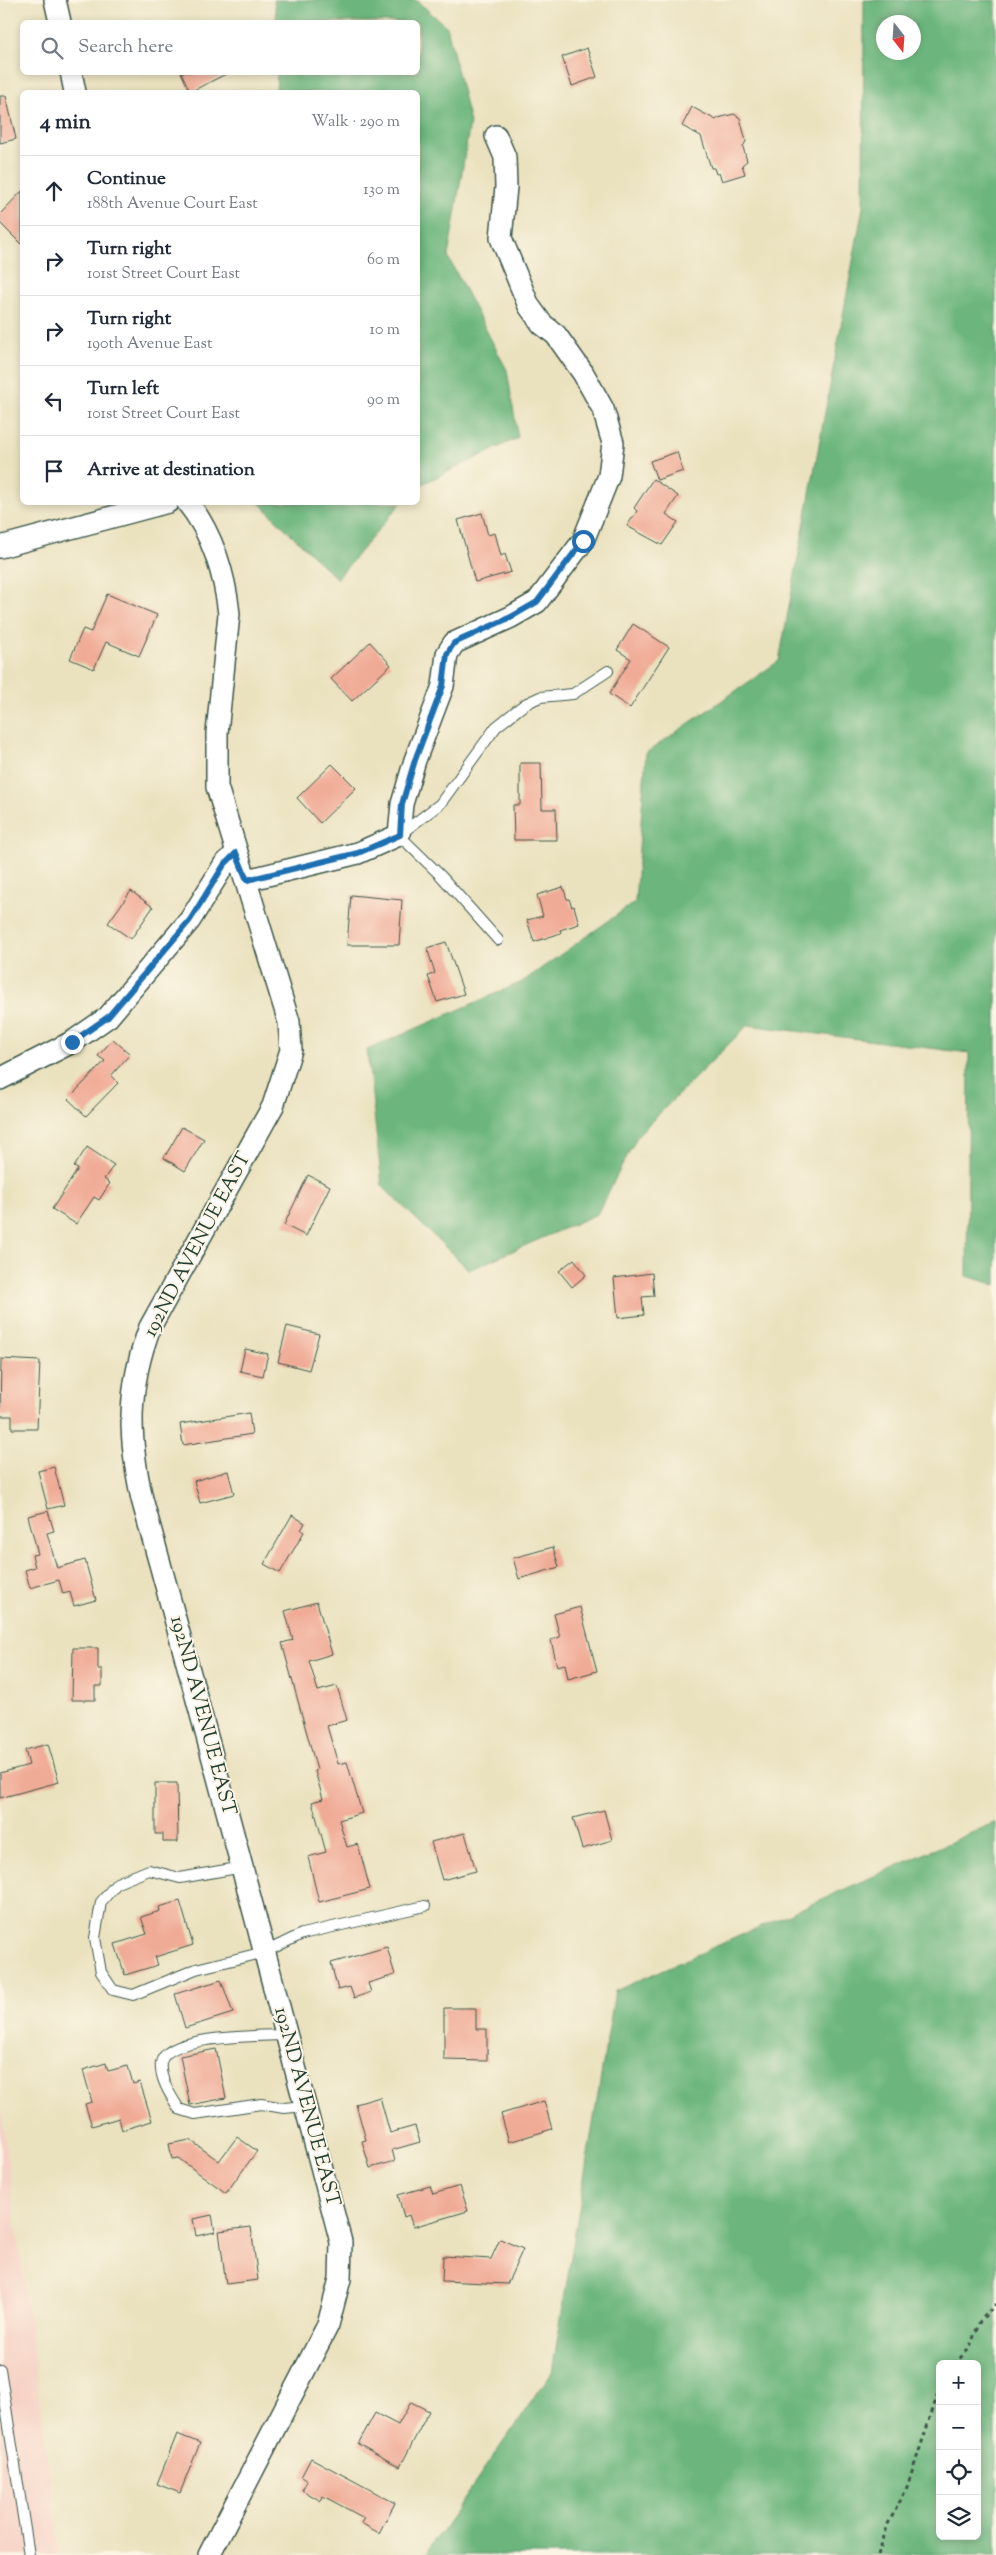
<!DOCTYPE html>
<meta charset="utf-8">
<style>
:root{--surface:#fff;--page:#f6f6f7;--text:#1f2937;--muted:#747a83;--line:#e0e1e3}
body{margin:0;font-family:"Sorts Mill Goudy",serif;background:var(--page);color:var(--text)}
.controls{position:absolute;right:15px;bottom:15px;display:grid;overflow:hidden;border-radius:8px;box-shadow:0 2px 8px #0003}
.controls button{width:45px;height:45px;display:grid;place-items:center;padding:0;border:0;border-bottom:1px solid var(--line);background:var(--surface);color:var(--text);font:25px sans-serif}
.compass{position:absolute;left:876px;top:15px;width:45px;height:45px;border-radius:50%;background:var(--surface);box-shadow:0 2px 8px #0003;rotate:163deg}
.stop{position:absolute;width:15px;height:15px;margin:-11px;border:4px solid #1f6fb2;border-radius:50%;background:#fff}
.stop.end{background:#1f6fb2;border-color:#fff;box-shadow:0 1px 5px #0008}
.list{margin:0;padding:0;list-style:none}
h2{display:flex;justify-content:space-between;align-items:center;height:65px;margin:0;padding:0 20px;font-size:21px}
h2 small{font-size:16px;font-weight:400;color:var(--muted)}
.list li{display:grid;grid-template-columns:32px 1fr auto;gap:15px;align-items:center;box-sizing:border-box;height:70px;padding:0 20px;border-top:1px solid var(--line)}
.list b{display:block;font-size:19px;white-space:nowrap}
.list p{margin:0;font-size:16px;white-space:nowrap;color:var(--muted)}
.list em{font-size:16px;font-style:normal;color:var(--muted)}
.icon{flex:none;width:28px;height:28px;fill:none;stroke:currentColor;stroke-width:2;stroke-linecap:round;stroke-linejoin:round}
.map{position:relative;flex:none;width:996px;height:2555px;overflow:hidden}
.search{position:absolute;background:var(--surface);box-shadow:0 2px 8px #0003;left:20px;top:20px;width:400px;height:55px;display:flex;align-items:center;gap:12px;box-sizing:border-box;padding:0 18px;border-radius:8px;color:var(--muted);font-size:19px}
.panel{position:absolute;background:var(--surface);box-shadow:0 2px 8px #0003;left:20px;top:90px;width:400px;height:415px;border-radius:8px}
.map>svg:first-child{display:block}
.built{fill:#f6d1c5}
.forest{fill:#6cb67d;stroke:#467a58;fill-rule:evenodd}
.building{fill:#f0ab96}
.lines{fill:none;stroke-linecap:round;stroke-linejoin:round}
.lane-casing{stroke:#3d5649;stroke-width:12}
.street-casing{stroke:#3d5649;stroke-width:24}
.path{stroke:#3d5649;stroke-width:3;stroke-dasharray:4 4;stroke-linecap:butt}
.lane{stroke:#fff;stroke-width:10}
.street{stroke:#fff;stroke-width:21}
.route{stroke:#1f6fb2;stroke-width:6}
.labels{text-anchor:middle;dominant-baseline:central;stroke-width:4;stroke-linejoin:round;paint-order:stroke}
.street-label{font-size:20px;fill:#1f3d34;stroke:#fcf5e5}
</style>
<div class="map">
<svg width="996" height="2555" viewBox="0 0 996 2555">
<rect width="100%" height="100%" fill="#fcf5e5"/>
<filter id="ink" filterUnits="userSpaceOnUse"><feTurbulence type="fractalNoise" baseFrequency=".02" numOctaves="2"/><feDisplacementMap in="SourceGraphic" scale="10" xChannelSelector="R" yChannelSelector="G"/><feConvolveMatrix kernelMatrix="1 2 1 2 8 2 1 2 1" color-interpolation-filters="sRGB"/></filter>
<filter id="wash" filterUnits="userSpaceOnUse"><feTurbulence type="fractalNoise" baseFrequency=".0096" numOctaves="4" result="noise"/><feDisplacementMap in="SourceGraphic" scale="20" xChannelSelector="R" yChannelSelector="G"/><feGaussianBlur stdDeviation="1.12" result="paint"/><feColorMatrix in="noise" values="0 0 0 0 0 0 0 0 0 0 0 0 0 0 0 0 0 1.4 0 .05"/><feComposite in="paint" operator="in"/></filter>
<g filter="url(#wash)">
<rect width="100%" height="100%" fill="#eae2bf"/>
<polygon class="built" points="0,2103 60,2555 0,2555"/>
<g class="forest">
<polygon points="274,0 416,0 447,27 470,123 448,257 507,370 518,438 418,486 418,92 276,92 277,73 418,72 418,22 277,22"/>
<path d="M 864,0 L 996,0 L 996,1285 L 967,1276 L 969,1053 L 748,1025 L 638,1135 L 597,1214 L 469,1270 L 382,1186 L 367,1050 L 522,982 L 635,902 L 646,753 L 779,661 L 863,207 ZM 914,22 L 914,52 L 884,52 L 884,22 Z"/>
<polygon points="259,503 401,503 337,579"/>
<path d="M 996,1822 L 996,2555 L 425,2555 L 552,2372 L 615,1991 ZM 940,2364 L 977,2364 L 977,2536 L 940,2536 Z"/>
</g>
<g id="blocks">
<g class="building">
<polygon points="587,48 597,77 572,86 562,57"/>
<polygon points="181,72 230,72 190,92"/>
<polygon points="0,96 6,96 16,139 0,143"/>
<polygon points="692,107 716,120 718,118 734,114 740,118 746,141 743,147 747,161 742,165 745,174 722,181 719,173 716,174 714,168 711,168 701,136 682,126"/>
<polygon points="22,191 22,245 0,223 0,214"/>
<polygon points="677,452 683,471 657,480 650,461"/>
<polygon points="653,479 678,496 666,514 678,522 662,545 627,526 637,511 634,508"/>
<polygon points="482,513 488,535 495,533 501,556 505,554 511,572 475,582 458,520"/>
<polygon points="107,594 157,615 139,656 106,642 94,669 70,659 83,629 91,632"/>
<polygon points="633,624 669,647 630,708 609,694 631,659 617,650"/>
<polygon points="370,642 391,665 352,701 331,679"/>
<polygon points="520,763 541,763 542,809 556,809 557,840 514,840 513,805 520,805"/>
<polygon points="332,764 356,788 320,823 297,798"/>
<polygon points="563,887 567,899 569,899 572,907 574,906 579,924 560,930 561,933 534,942 527,920 543,916 537,895"/>
<polygon points="131,891 153,907 131,939 108,923"/>
<polygon points="351,895 402,900 399,945 347,945"/>
<polygon points="446,942 464,994 437,1002 428,976 435,973 427,948"/>
<polygon points="113,1039 130,1054 111,1076 118,1083 86,1116 68,1099 105,1061 98,1056"/>
<polygon points="182,1127 204,1139 185,1171 164,1158"/>
<polygon points="87,1147 114,1165 104,1179 110,1183 99,1200 94,1197 76,1224 52,1209 78,1169 74,1167"/>
<polygon points="308,1175 330,1186 306,1236 284,1225"/>
<polygon points="574,1259 586,1275 572,1287 559,1271"/>
<polygon points="652,1273 654,1296 642,1297 644,1315 618,1318 614,1278"/>
<polygon points="287,1326 319,1334 309,1370 278,1362"/>
<polygon points="245,1349 268,1354 263,1376 240,1371"/>
<polygon points="1,1359 40,1361 37,1429 12,1429 12,1416 0,1416"/>
<polygon points="249,1413 252,1434 183,1445 180,1424"/>
<polygon points="54,1467 64,1505 48,1509 38,1471"/>
<polygon points="228,1471 234,1494 200,1503 194,1481"/>
<polygon points="48,1511 54,1531 47,1533 57,1568 85,1560 96,1600 74,1606 70,1592 63,1594 59,1580 30,1588 25,1570 35,1567 32,1555 38,1554 28,1516"/>
<polygon points="292,1515 305,1523 301,1530 304,1532 280,1573 264,1564"/>
<polygon points="553,1547 559,1567 519,1579 513,1558"/>
<polygon points="317,1602 332,1654 309,1661 318,1691 337,1686 347,1720 327,1726 338,1764 347,1762 362,1813 339,1820 347,1847 358,1844 370,1889 319,1902 308,1857 326,1852 312,1802 323,1799 315,1771 317,1770 282,1643 293,1640 285,1611"/>
<polygon points="580,1607 597,1671 568,1679 565,1664 557,1666 551,1640 560,1637 554,1614"/>
<polygon points="73,1648 98,1648 98,1669 102,1669 102,1686 95,1686 95,1700 72,1700"/>
<polygon points="48,1744 59,1782 0,1798 0,1773 29,1765 25,1750"/>
<polygon points="155,1783 177,1783 178,1842 163,1842 163,1834 155,1834"/>
<polygon points="604,1810 612,1840 582,1849 573,1818"/>
<polygon points="465,1833 476,1871 442,1880 431,1842"/>
<polygon points="180,1901 193,1945 155,1957 158,1965 125,1975 115,1944 147,1934 141,1917 160,1911 159,1907"/>
<polygon points="387,1947 395,1975 368,1983 371,1992 354,1998 350,1987 338,1990 331,1963"/>
<polygon points="221,1980 233,2013 185,2028 175,1994"/>
<polygon points="444,2008 476,2008 476,2029 487,2029 487,2061 444,2060"/>
<polygon points="216,2049 226,2098 190,2105 180,2056"/>
<polygon points="106,2063 108,2071 128,2066 133,2084 140,2082 152,2121 122,2130 119,2118 92,2126 85,2104 92,2102 83,2070"/>
<polygon points="380,2097 390,2133 415,2126 420,2142 392,2150 395,2161 370,2168 362,2141 366,2140 356,2104"/>
<polygon points="544,2101 552,2129 509,2142 501,2114"/>
<polygon points="237,2137 257,2151 226,2193 178,2158 172,2159 169,2144 190,2140 219,2161"/>
<polygon points="430,2186 433,2194 460,2186 468,2211 413,2227 409,2215 404,2217 398,2195"/>
<polygon points="212,2215 215,2232 196,2236 193,2219"/>
<polygon points="251,2227 258,2280 226,2284 219,2231"/>
<polygon points="500,2239 523,2249 507,2284 442,2281 443,2256 491,2259"/>
<polygon points="411,2402 429,2411 400,2467 358,2444 375,2413 398,2425"/>
<polygon points="177,2434 200,2443 180,2493 157,2484"/>
<polygon points="311,2458 395,2503 379,2533 361,2523 364,2518 323,2496 321,2501 302,2490 307,2481 301,2477"/>
</g>
</g>
</g>
<g filter="url(#ink)">
<use href="#blocks" fill-opacity="0" stroke="#3d5649" stroke-width="1"/>
<g class="lines">
<g class="lane-casing">
<g id="lane">
<polyline points="498,940 441,876 399,835 440,804 496,727 525,704 540,697 573,694 608,671"/>
<polyline points="243,1867 180,1878 149,1870 117,1883 101,1902 95,1938 101,1972 113,1990 133,1995 196,1969 265,1952 302,1934 425,1906"/>
<path d="M 287,2035 C 264,2036 165,2034 161,2063 C 159,2078 171,2096 179,2109 L 195,2114 L 261,2104 L 284,2108 L 305,2106"/>
<polyline points="0,2369 29,2555"/>
</g>
</g>
<g class="street-casing">
<g id="street">
<polyline points="55,0 60,22"/>
<polyline points="71,72 75,92"/>
<path d="M 187,502 C 212,532 225,575 229,614 L 217,733 L 217,787 L 289,1022 L 291,1050 L 273,1106 L 150,1327 C 127,1389 128,1435 142,1499 C 211,1746 276,1994 341,2242 L 340,2279 L 328,2325 L 209,2555"/>
<polyline points="0,547 168,502"/>
<polyline points="247,880 358,853 399,835 402,804 415,760 443,686 447,654 454,643 511,617 537,602 583,541 609,476 613,443 603,409 583,373 556,335 542,324 529,306 501,238 506,187 505,157 496,136"/>
<polyline points="0,1079 72,1042 108,1017 190,920 224,865 236,853"/>
</g>
</g>
<g class="path">
<polyline points="954,2364 969,2349 980,2321 996,2304"/>
<polyline points="878,2555 888,2524 906,2490 940,2388"/>
</g>
<use href="#lane" class="lane"/>
<use href="#street" class="street"/>
</g>
</g>
<g class="lines" filter="url(#ink)">
<polyline class="route" points="72,1042 108,1017 190,920 224,865 236,853 247,880 358,853 400,835 402,804 415,760 443,686 447,654 454,643 511,617 537,602 583,541"/>
</g>
<g class="labels">
<g class="street-label">
<text transform="translate(198 1245) rotate(-62)">192ND AVENUE EAST</text>
<text transform="translate(202 1716) rotate(75)">192ND AVENUE EAST</text>
<text transform="translate(306 2107) rotate(75)">192ND AVENUE EAST</text>
</g>
</g>
</svg>
<div class="controls">
<button>+</button>
<button>−</button>
<button><svg class="icon" aria-label="locate" viewBox="0 0 24 24"><circle cx="12" cy="12" r="6"/><path d="M12 2v4M12 18v4M2 12h4M18 12h4"/></svg></button>
<button><svg class="icon" aria-label="layers" viewBox="0 0 24 24"><path d="M12 4l9 5-9 5-9-5zM3 14l9 5 9-5"/></svg></button>
</div>
<svg class="compass" viewBox="-18 -18 36 36"><path d="M0-13l5 13h-10z" fill="#e53935"/><path d="M0 13l5-13h-10z" fill="#747a83"/></svg>
<div class="stop" style="left:583px;top:541px"></div>
<div class="stop end" style="left:72px;top:1042px"></div>
<div class="search"><svg class="icon" aria-label="search" viewBox="0 0 24 24"><circle cx="10" cy="10" r="6"/><path d="M15 15l6 6"/></svg>Search here</div>
<section class="panel">
<h2>4 min<small>Walk · 290 m</small></h2>
<ul class="list">
<li><svg class="icon" aria-label="ahead" viewBox="0 0 24 24"><path d="M12 20V5M6 11l6-6 6 6"/></svg><div><b>Continue</b><p>188th Avenue Court East</p></div><em>130 m</em></li>
<li><svg class="icon" aria-label="right" viewBox="0 0 24 24"><path d="M7 20v-9h11M14 6l5 5-5 5"/></svg><div><b>Turn right</b><p>101st Street Court East</p></div><em>60 m</em></li>
<li><svg class="icon" aria-label="right" viewBox="0 0 24 24"><path d="M7 20v-9h11M14 6l5 5-5 5"/></svg><div><b>Turn right</b><p>190th Avenue East</p></div><em>10 m</em></li>
<li><svg class="icon" aria-label="left" viewBox="0 0 24 24"><path d="M17 20v-9H6M10 6l-5 5 5 5"/></svg><div><b>Turn left</b><p>101st Street Court East</p></div><em>90 m</em></li>
<li><svg class="icon" aria-label="arrive" viewBox="0 0 24 24"><path d="M6 21V4h12l-3 4 3 4H6"/></svg><div><b>Arrive at destination</b></div></li>
</ul>
</section>
</div>
